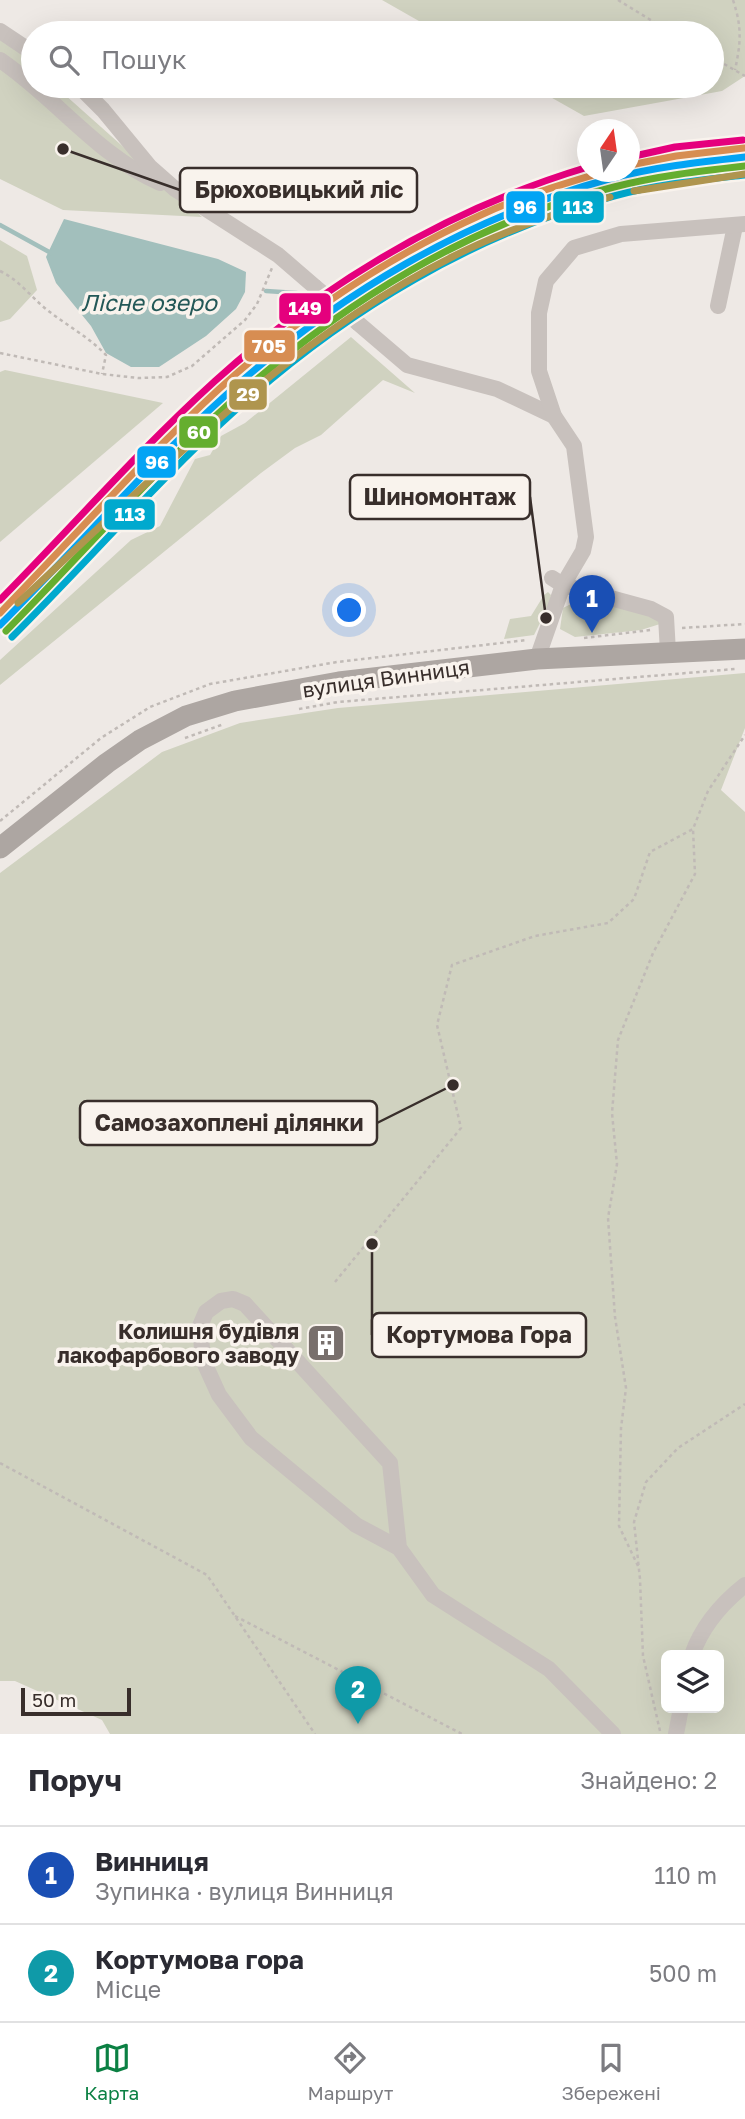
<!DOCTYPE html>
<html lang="uk">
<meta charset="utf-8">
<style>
:root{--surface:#fff;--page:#f2f2f3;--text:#2b2b33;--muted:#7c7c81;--line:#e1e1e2;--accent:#0b8043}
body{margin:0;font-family:"Golos Text",sans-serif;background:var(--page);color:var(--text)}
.controls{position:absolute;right:21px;bottom:21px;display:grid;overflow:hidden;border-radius:10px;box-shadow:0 7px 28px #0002}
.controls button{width:63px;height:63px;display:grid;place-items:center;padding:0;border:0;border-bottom:2px solid var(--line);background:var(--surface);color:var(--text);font:35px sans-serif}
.compass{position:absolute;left:577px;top:119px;width:63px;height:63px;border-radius:50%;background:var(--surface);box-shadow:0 7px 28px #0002;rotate:13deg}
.scale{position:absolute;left:21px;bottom:18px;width:110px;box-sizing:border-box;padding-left:7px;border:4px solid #382e2b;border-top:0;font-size:19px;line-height:24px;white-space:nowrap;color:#382e2b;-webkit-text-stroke:5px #f9f3ed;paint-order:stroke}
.you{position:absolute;left:350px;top:611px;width:24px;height:24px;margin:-18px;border:5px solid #fff;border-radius:50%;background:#1a73e8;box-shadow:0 0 0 10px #1a73e833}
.badge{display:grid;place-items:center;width:46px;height:46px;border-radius:50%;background:var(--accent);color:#fff;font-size:23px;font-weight:700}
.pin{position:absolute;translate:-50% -58px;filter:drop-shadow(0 2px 4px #0008)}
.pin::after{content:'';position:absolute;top:37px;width:24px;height:21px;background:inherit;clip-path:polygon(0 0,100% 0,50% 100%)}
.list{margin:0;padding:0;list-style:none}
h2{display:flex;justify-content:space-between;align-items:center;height:91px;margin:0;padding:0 28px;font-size:30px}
h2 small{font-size:23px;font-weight:400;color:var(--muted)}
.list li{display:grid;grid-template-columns:46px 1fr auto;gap:21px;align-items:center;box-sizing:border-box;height:98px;padding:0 28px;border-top:2px solid var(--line)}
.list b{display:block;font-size:26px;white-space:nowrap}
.list p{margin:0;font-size:23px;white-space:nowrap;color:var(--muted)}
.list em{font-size:23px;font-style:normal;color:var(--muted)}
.icon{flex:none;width:38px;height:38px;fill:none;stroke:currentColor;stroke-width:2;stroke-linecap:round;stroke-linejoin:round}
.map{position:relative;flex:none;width:745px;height:1734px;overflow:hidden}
.search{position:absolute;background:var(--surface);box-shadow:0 7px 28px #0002;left:21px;right:21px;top:21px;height:77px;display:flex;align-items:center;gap:18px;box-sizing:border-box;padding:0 24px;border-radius:38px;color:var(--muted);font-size:26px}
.sheet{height:287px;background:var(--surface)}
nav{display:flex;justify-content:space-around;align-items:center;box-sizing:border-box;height:98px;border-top:2px solid var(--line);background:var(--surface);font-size:19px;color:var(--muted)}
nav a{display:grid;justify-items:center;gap:4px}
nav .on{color:var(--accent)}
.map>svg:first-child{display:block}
.green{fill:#d0d2c0;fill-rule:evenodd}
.water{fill:#a2bfbc}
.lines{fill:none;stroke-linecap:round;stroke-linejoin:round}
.stream{stroke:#a2bfbc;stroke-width:4.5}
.minor-tunnel{stroke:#cac4c0;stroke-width:16;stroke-dasharray:16 8;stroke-linecap:butt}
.path{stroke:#c0bab6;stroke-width:2.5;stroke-dasharray:3.5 3.5;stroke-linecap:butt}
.minor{stroke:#c8c1bd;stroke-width:16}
.major{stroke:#ada6a2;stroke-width:21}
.rail-1-casing{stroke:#f9f3ed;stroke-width:12}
.rail-2-casing{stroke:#f9f3ed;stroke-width:12}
.rail-3-casing{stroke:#f9f3ed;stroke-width:12}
.rail-4-casing{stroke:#f9f3ed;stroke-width:12}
.rail-5-casing{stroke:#f9f3ed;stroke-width:12}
.rail-6-casing{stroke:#f9f3ed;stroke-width:12}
.rail-1{stroke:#03a4f4;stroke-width:7}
.rail-2{stroke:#65ae2f;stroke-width:7}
.rail-3{stroke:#d78d52;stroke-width:7}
.rail-4{stroke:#00a9ce;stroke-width:7}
.rail-5{stroke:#e5007d;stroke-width:7}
.rail-6{stroke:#af954e;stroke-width:7}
.labels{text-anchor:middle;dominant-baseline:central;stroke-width:7;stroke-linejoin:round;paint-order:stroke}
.street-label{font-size:21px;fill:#382e2b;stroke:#f9f3ed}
.poi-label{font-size:21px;font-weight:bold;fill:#382e2b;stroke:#f9f3ed;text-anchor:end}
.water-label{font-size:23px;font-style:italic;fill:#235857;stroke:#f9f3ed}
.leader{fill:none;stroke:#382e2b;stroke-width:2.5}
.callout-dot{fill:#382e2b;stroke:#f9f3ed;stroke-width:2.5}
.callout{fill:#f9f3ed;stroke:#382e2b;stroke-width:2.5}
.callout-label{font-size:23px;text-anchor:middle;font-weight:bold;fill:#382e2b}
.line-badge{stroke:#f9f3ed;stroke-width:2.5}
.badge-label{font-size:19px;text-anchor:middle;font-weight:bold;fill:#fff}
</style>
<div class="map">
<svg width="745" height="1734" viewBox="0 0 745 1734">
<rect width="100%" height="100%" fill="#eee9e5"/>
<g class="green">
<polygon points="382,0 745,0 745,76 722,91 584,116 531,86 712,86 712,33 440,33"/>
<polygon points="0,35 33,65 33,86 55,86 202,217 63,210 0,179"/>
<polygon points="0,240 27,256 37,290 10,319 0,322"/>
<polygon points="351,337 415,393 383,380 321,435 295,448 261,473 0,685 0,660 131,540 160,526 195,459 210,455 221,436 245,423"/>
<polygon points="5,370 163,403 0,542 0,372"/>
<polygon points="548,592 551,595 548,607 534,635 504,639 510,619 531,616 544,595"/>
<polygon points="575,602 610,604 656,616 660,624 641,630 575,637 560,629 563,608"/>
<path d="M 745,673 L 745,728 L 721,790 L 745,812 L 745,1734 L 110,1734 L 102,1720 L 15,1681 L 0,1681 L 0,873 L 162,752 L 240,723 L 338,708 ZM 666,1655 L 719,1655 L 719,1708 L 666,1708 Z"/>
</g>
<polygon class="water" points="64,219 218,259 246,272 245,292 236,309 206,336 159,367 131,367 106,353 91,326 56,283 46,257"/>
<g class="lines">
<g class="stream">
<polyline points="0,225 51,253"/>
<polyline points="266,291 297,293"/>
</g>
<polyline class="minor-tunnel" points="314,286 359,324"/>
<g class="path">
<polyline points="618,0 672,33"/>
<path d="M 733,0 C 742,27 741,42 735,70"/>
<polyline points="712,57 745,76"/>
<path d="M 0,271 C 19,280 30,296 46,309 C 66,325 89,337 106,355 L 102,374"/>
<polyline points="0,353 102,374 138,378 167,377 192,366 245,320 257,304 272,268"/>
<polyline points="682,628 745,624"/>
<polyline points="584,638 651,630"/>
<polyline points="299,709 338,702 735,669"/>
<polyline points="185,738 224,724"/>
<polyline points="0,821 101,738 150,707 210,684 337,662 527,640"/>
<polyline points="335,1282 461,1128 437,1025 452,965 535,936 608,923 634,899 650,852 693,829 708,791 745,735"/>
<polyline points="0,1463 207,1575 315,1734"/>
<polyline points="638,1566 619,1526 621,1428 626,1388 615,1317 608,1218 617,1164 612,1113 618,1040 653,953 695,874 693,829"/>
<polyline points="235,1616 462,1734"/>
<polyline points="660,1731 643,1656 640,1579 634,1522 646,1482 678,1448 745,1404"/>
</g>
<g class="minor">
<polyline points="0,31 33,53"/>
<path d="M 0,60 C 55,97 98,156 160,183"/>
<polyline points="79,86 103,110 150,167 175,189 278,255 314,286"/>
<polyline points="718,306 735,226"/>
<polyline points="359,324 407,365 497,389 554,416"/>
<polyline points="552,578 563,585 651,609 666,617 668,652"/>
<polyline points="537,659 563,585 583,551 586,537 574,446 554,416 539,371 539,313 546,281 574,248 621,234 745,224"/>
<polyline points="399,1548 390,1463 245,1304 233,1299 221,1301 206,1312 200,1326 203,1360 219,1395 251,1438 356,1525 399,1548 433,1595 549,1669 613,1734"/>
<path d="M 692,1655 C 702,1626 721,1604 745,1585"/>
<polyline points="676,1734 681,1708"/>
</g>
<polyline class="major" points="0,848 107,763 140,740 186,716 235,701 339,682 537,659 745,649"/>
<g class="rail-1-casing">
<path id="rail-1" d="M 0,625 C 76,549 146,467 226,395 C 336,295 466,218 609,179 C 654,167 700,162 745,157"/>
</g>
<g class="rail-2-casing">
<path id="rail-2" d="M 6,631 C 82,554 153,472 233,400 C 342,303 472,222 614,187 C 657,176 701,171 745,166"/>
</g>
<g class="rail-3-casing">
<g id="rail-3">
<polyline points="630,165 676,156 744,148"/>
<path d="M 0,613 C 73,538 142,460 219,389 C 297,318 387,257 483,214 C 522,196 563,184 603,172"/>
</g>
</g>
<g class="rail-4-casing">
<path id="rail-4" d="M 12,637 C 88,561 159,479 239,407 C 347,310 474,234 614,196 C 657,184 701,180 745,175"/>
</g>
<g class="rail-5-casing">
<g id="rail-5">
<polyline points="630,157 675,147 743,140"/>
<path d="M 0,600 C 72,527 139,450 215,381 C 323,284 448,209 588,167"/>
</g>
</g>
<g class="rail-6-casing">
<g id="rail-6">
<polyline points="634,191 745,174"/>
<path d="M 18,603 C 150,481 290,338 452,257 C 502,231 556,213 610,197"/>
</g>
</g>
<use href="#rail-1" class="rail-1"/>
<use href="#rail-2" class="rail-2"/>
<use href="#rail-3" class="rail-3"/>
<use href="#rail-4" class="rail-4"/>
<use href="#rail-5" class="rail-5"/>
<use href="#rail-6" class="rail-6"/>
</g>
<defs>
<g id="building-square" transform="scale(2.0125)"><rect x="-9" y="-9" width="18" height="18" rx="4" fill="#786f6c" stroke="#f9f3ed"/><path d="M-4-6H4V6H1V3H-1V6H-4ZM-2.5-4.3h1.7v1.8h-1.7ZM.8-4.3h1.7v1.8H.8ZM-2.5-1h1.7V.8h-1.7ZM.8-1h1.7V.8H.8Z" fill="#fff"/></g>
</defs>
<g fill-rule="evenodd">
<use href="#building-square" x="326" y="1343"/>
</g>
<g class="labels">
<g class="street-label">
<text transform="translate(386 678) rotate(-8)">вулиця Винниця</text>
</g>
<g class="poi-label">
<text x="299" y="1331">Колишня будівля<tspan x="299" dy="24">лакофарбового заводу</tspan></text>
</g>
<g class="water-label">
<text x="149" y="302">Лісне озеро</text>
</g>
</g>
<path class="leader" d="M63 149L180 190M546 618L530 497M453 1085L377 1123M372 1244L372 1335"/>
<g class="callout-dot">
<circle cx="63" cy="149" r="7"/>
<circle cx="546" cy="618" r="7"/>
<circle cx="453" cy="1085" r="7"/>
<circle cx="372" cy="1244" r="7"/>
</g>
<g class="callout">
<rect x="180" y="168" width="237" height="44" rx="7"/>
<rect x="350" y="475" width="180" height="44" rx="7"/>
<rect x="80" y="1101" width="297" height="44" rx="7"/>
<rect x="372" y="1313" width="214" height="44" rx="7"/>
</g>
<g class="callout-label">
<text x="299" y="198">Брюховицький ліс</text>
<text x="440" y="505">Шиномонтаж</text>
<text x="229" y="1131">Самозахоплені ділянки</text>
<text x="479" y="1343">Кортумова Гора</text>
</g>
<g class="line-badge">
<rect x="552" y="190" width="53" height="34" rx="7" fill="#00a9ce"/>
<rect x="505" y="190" width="41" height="34" rx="7" fill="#03a4f4"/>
<rect x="278" y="292" width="54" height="33" rx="7" fill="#e5007d"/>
<rect x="243" y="329" width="53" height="34" rx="7" fill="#d78d52"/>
<rect x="228" y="378" width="40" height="33" rx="7" fill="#af954e"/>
<rect x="178" y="415" width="41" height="34" rx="7" fill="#65ae2f"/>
<rect x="136" y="445" width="41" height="34" rx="7" fill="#03a4f4"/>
<rect x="103" y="498" width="53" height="33" rx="7" fill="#00a9ce"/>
</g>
<g class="badge-label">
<text x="578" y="214">113</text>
<text x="525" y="214">96</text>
<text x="305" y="315">149</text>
<text x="269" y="353">705</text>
<text x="248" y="401">29</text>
<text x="199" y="439">60</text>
<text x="157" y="469">96</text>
<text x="130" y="521">113</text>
</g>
</svg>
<div class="controls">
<button><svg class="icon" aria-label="layers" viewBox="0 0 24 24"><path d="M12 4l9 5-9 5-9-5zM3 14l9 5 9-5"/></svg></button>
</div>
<svg class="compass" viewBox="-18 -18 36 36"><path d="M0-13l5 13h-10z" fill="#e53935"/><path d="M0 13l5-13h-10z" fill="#7c7c81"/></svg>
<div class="scale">50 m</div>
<div class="you"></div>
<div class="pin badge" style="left:592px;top:633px;background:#1a4fb4">1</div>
<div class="pin badge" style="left:358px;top:1724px;background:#0f9aa8">2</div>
<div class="search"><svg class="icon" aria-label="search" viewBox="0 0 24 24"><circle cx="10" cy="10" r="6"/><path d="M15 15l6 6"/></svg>Пошук</div>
</div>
<section class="sheet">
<h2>Поруч<small>Знайдено: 2</small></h2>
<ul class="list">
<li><span class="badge" style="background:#1a4fb4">1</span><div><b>Винниця</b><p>Зупинка · вулиця Винниця</p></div><em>110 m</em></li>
<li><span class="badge" style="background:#0f9aa8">2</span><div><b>Кортумова гора</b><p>Місце</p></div><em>500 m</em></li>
</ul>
</section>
<nav>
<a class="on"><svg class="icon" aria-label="map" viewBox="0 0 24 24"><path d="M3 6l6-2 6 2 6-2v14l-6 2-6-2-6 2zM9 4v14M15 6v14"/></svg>Карта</a>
<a><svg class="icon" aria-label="directions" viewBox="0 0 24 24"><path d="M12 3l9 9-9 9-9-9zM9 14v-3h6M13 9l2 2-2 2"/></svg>Маршрут</a>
<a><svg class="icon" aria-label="saved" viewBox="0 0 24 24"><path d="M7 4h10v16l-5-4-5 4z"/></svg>Збережені</a>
</nav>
